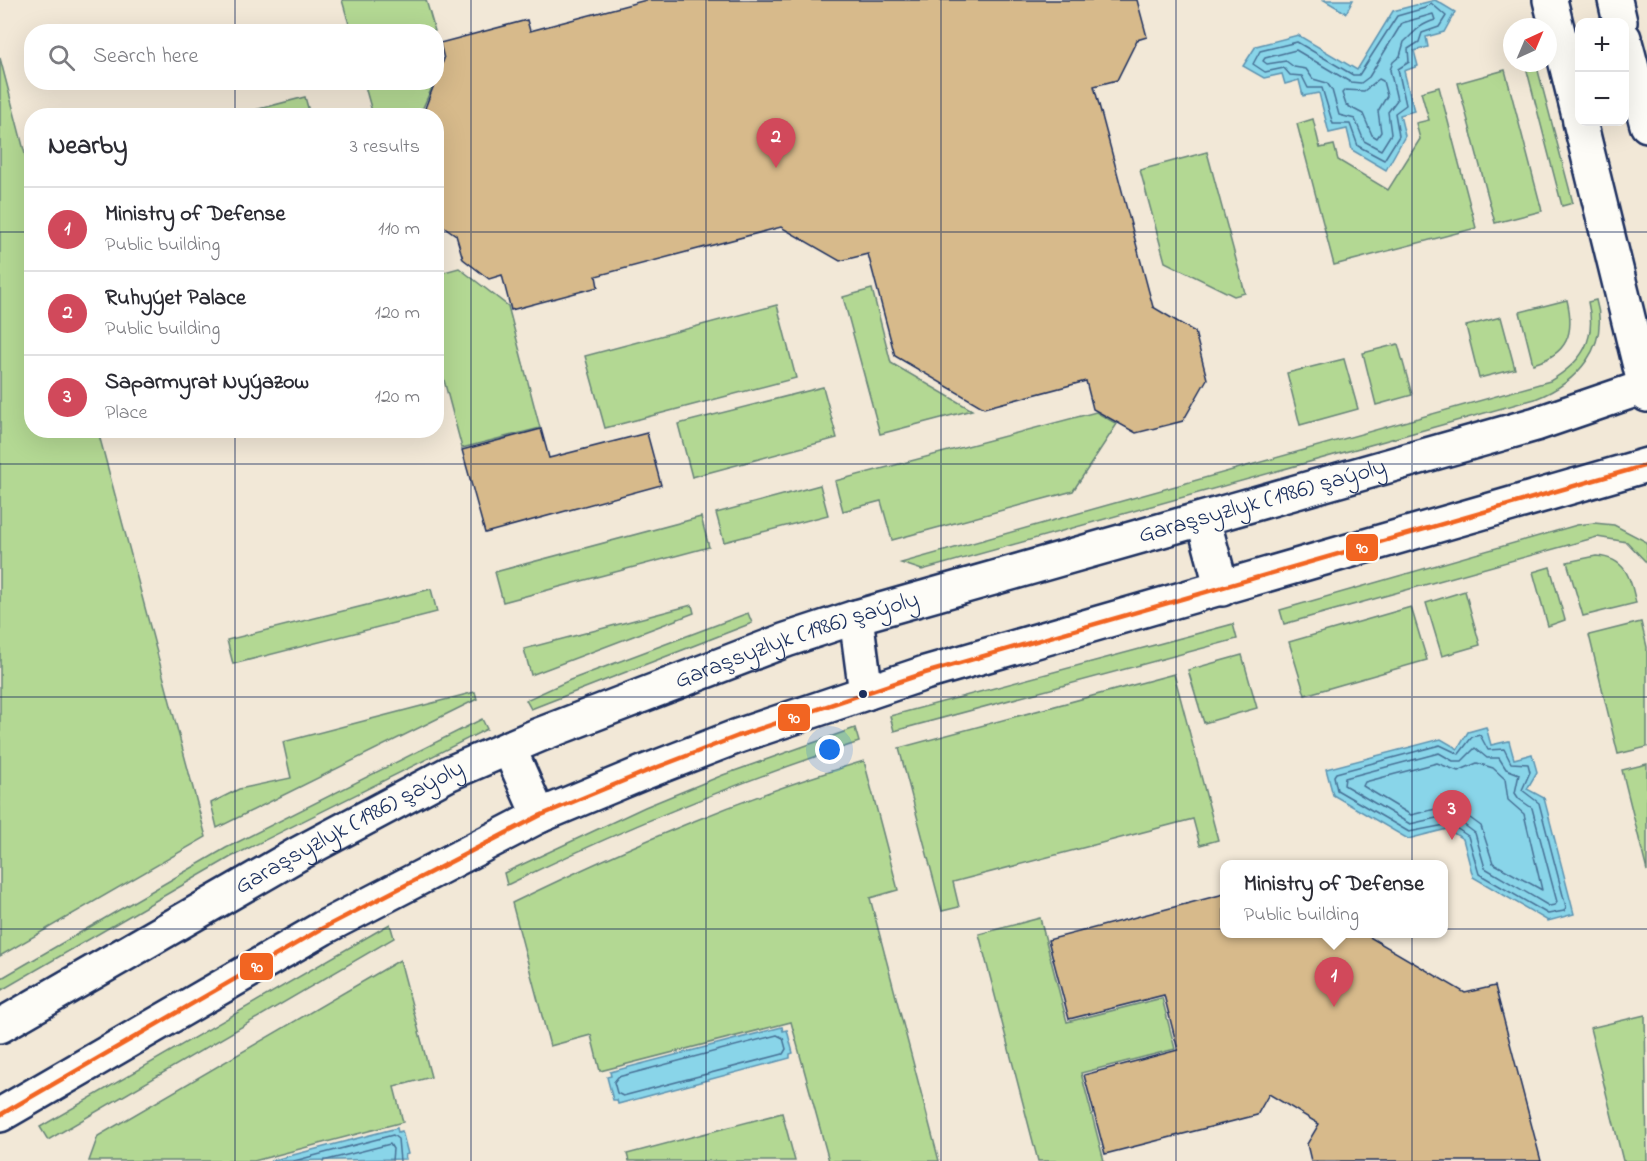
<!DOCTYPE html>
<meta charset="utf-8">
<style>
:root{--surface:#fff;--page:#f7f7f7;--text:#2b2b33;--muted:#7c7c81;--line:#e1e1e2;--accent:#d1495b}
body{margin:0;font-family:"Indie Flower",sans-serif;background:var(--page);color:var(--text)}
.controls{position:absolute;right:18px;top:18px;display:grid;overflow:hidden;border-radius:12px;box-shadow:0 6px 24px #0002}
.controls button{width:54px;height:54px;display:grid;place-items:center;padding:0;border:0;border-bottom:2px solid var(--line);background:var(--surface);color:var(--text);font:30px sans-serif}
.compass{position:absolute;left:1503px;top:18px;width:54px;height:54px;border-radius:50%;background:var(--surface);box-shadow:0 6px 24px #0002;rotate:44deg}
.you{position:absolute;left:830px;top:750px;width:21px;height:21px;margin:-15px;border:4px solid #fff;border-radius:50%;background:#1a73e8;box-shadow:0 0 0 9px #1a73e833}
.badge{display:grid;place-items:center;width:39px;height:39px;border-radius:50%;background:var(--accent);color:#fff;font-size:20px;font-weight:700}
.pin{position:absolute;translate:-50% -50px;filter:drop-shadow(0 2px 3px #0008)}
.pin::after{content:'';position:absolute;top:32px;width:21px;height:18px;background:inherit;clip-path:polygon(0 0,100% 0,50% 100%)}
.popup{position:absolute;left:1220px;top:860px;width:228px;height:78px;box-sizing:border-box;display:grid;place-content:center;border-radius:12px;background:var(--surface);filter:drop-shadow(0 2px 4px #0005);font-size:20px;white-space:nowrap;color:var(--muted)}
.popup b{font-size:22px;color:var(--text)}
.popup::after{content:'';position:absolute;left:50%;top:100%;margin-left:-12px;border:12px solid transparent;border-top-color:var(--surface)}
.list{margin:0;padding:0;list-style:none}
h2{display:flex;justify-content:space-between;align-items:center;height:78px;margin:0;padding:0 24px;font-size:26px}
h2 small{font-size:20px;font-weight:400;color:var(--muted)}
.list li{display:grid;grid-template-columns:39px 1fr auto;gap:18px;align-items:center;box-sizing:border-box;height:84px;padding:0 24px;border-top:2px solid var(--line)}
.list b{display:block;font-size:22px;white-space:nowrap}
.list p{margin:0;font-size:20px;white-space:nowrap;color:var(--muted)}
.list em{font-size:20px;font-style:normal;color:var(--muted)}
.icon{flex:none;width:33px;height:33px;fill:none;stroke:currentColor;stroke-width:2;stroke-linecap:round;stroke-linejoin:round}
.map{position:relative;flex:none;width:1647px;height:1161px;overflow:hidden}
.search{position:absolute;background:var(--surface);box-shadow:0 6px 24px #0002;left:24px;top:24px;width:420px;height:66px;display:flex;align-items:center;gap:15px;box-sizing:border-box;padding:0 21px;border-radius:24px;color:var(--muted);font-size:22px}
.panel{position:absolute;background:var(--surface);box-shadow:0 6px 24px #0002;left:24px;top:108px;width:420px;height:330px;border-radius:24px}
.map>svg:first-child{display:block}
.green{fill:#b3d893;stroke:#678478;stroke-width:1.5}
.water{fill:#89d5e9;stroke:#5d93b1;stroke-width:1.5}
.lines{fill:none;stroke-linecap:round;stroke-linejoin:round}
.shore{stroke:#477196;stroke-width:1.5}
.building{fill:#d7ba8b;stroke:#1b2f5e;stroke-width:1.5}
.secondary-casing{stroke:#1b2f5e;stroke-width:38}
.secondary{stroke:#fdfcf7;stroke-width:33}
.bus-1-casing{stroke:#fdfcf7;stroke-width:9}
.bus-1{stroke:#f26522;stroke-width:4.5}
.grid{fill:none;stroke:#1b2f5e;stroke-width:1.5;stroke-opacity:0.55}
.bus-dot{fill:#1b2f5e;stroke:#fdfcf7;stroke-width:2}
.labels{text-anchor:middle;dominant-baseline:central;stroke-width:6;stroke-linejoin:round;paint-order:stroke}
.street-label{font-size:24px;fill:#1b2f5e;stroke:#fdfcf7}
.line-badge{stroke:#fdfcf7;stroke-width:2}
.badge-label{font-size:16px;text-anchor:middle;font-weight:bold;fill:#fff}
</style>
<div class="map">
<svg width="1647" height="1161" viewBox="0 0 1647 1161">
<rect width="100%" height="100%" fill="#f2e8d7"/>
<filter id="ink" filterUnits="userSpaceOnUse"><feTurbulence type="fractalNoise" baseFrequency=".0167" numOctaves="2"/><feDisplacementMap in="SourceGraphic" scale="12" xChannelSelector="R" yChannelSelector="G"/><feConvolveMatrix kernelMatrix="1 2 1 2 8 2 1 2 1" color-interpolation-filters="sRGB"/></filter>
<g filter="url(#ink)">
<g class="green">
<polygon points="342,0 426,0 435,31 351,31"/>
<polygon points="0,58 31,177 32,430 98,431 206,837 0,956"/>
<polygon points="1525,63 1536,63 1573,203 1562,206"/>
<polygon points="1505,70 1542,211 1495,223 1458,83"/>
<polygon points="364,83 364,82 434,83 421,112 407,115 373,115"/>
<polygon points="1439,87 1476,228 1334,265 1297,124 1313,119 1320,148 1334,145 1338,160 1388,190 1420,139 1416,123 1429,120 1421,92"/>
<polygon points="305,97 310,115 236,115"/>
<polygon points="1207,152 1245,293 1234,296 1165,262 1140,170"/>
<polygon points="459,268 508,306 540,428 462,448 437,354 437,274"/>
<polygon points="872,289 891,363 972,410 880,434 843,297"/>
<path d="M 1567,300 C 1575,333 1568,354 1533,364 L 1520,312 Z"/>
<path d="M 1596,300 C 1610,346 1577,383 1535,399 L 922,570 L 901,563 L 1550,381 C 1582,362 1597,340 1588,302 Z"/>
<polygon points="777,305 796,378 605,428 585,356"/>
<polygon points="1501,317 1515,369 1479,378 1466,326"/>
<polygon points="1398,344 1412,395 1376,405 1363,353"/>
<polygon points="1344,359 1358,409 1300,425 1287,373"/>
<polygon points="823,387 837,438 692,477 678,424"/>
<polygon points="1096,412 1117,424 1073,491 892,540 881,501 843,511 835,481"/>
<polygon points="820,485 828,515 724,542 716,513"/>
<polygon points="701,517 709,547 503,602 495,572"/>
<polygon points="1594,523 1614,525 1643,540 1647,545 1647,563 1627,542 1597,537 1284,624 1280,610 1577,525"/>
<path d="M 1596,556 C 1626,558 1630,577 1636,603 L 1583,616 L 1567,562 Z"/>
<polygon points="1550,567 1565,620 1548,626 1533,572"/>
<polygon points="431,589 437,612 233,664 227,640"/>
<polygon points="1465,591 1480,645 1442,656 1426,603"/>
<polygon points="692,605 694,613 531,675 524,649"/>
<polygon points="1411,607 1427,660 1305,695 1289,642"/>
<polygon points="748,613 752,623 531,709 526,700 570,680"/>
<polygon points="1641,622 1647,647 1647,747 1618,754 1589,635"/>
<polygon points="1233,624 1237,639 894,731 890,716"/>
<polygon points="1242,655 1257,708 1204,723 1188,670"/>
<polygon points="1174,674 1218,840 1200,845 1193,819 953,882 959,907 942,911 899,748"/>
<polygon points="475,692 477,699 217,828 211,803 239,789 291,778 283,742"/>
<polygon points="482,719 487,729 231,857 0,991 0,979 226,848"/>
<path d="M 855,728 L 859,742 C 737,782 622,829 507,885 L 504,873 L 645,807 L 723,775 Z"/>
<path d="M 864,761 L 898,890 L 870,898 L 939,1161 L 829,1161 L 791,1022 L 600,1071 L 591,1035 L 550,1046 L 512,903 C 627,847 742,797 864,761 Z"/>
<polygon points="1647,764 1647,871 1622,770"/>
<polygon points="1040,918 1067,1022 1162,998 1175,1049 1081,1073 1104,1161 1038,1161 979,934"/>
<polygon points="390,924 394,938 48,1140 40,1127"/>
<polygon points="400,960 431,1077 394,1087 403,1122 254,1161 89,1161 98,1136"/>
<polygon points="1645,1015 1647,1161 1623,1161 1590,1028"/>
<polygon points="782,1113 795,1161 629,1161 627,1154"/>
</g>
<g class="water">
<polygon points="1324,0 1353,0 1346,13"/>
<polygon points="1435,0 1455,12 1444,32 1426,37 1428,47 1414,51 1418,66 1404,71 1414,111 1400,115 1405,136 1386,170 1352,150 1347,129 1329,133 1319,93 1303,96 1299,80 1285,84 1282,74 1264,78 1243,66 1256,46 1298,35 1357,70 1393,11"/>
<polygon points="1486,727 1491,745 1509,741 1514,759 1532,754 1537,772 1527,789 1544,798 1574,914 1548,921 1473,877 1463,839 1447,829 1408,839 1333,795 1326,769 1441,739 1458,749 1468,732"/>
<polygon points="782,1027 783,1031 787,1030 793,1053 790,1054 790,1058 618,1104 617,1100 613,1100 607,1077 611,1076 610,1072"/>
<polygon points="397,1128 398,1132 402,1131 408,1154 405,1155 406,1159 270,1161"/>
</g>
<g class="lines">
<g class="shore">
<polygon points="1431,3 1446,16 1439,27 1422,33 1419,42 1408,49 1409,62 1398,69 1406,105 1395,113 1399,136 1384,160 1358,146 1350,124 1333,124 1322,88 1308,88 1302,76 1290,75 1284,68 1265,72 1253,64 1260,51 1297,42 1353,75 1359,75 1397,16 1425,8"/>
<path d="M 1433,14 L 1435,20 C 1417,26 1416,31 1404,42 L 1400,56 L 1393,62 L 1390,70 L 1397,100 L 1388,112 L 1391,134 L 1381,150 L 1364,141 L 1355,119 L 1339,115 L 1332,90 L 1327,83 L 1313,79 L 1306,69 L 1294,67 L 1286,61 L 1267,64 L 1263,61 L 1265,58 L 1296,50 L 1350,82 L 1361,83 L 1369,77 L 1402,23 Z"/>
<polygon points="1379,79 1383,81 1387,96 1378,111 1381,132 1377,138 1372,135 1363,114 1346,105 1342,93 1345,90 1364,91"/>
<polygon points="1480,735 1488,750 1504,749 1511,763 1528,764 1530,772 1522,790 1539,803 1566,907 1564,911 1548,914 1479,874 1468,836 1450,824 1409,832 1337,790 1334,776 1336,773 1440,745 1459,754 1472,737"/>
<polygon points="1475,748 1487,758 1499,758 1506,769 1519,774 1515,793 1519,799 1532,808 1557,902 1555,905 1549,906 1485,868 1475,833 1455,818 1445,816 1410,824 1344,785 1345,778 1439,753 1453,761 1462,761"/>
<polygon points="1437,763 1458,771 1477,763 1493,768 1505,779 1508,800 1524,814 1542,890 1493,863 1481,826 1459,810 1444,807 1411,815 1363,786 1365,782"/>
<polygon points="777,1035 783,1038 786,1049 783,1054 623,1096 617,1093 614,1082 618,1077"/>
<polyline points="294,1161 393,1135 398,1139 400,1161"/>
<polyline points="323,1161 390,1144 393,1149 392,1161"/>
</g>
</g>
<g class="building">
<polygon points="646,0 1137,0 1147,37 1137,40 1117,80 1094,86 1153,307 1195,332 1207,379 1183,421 1136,433 1093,409 1086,381 984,408 895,356 868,254 840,261 781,227 596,276 598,287 511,310 502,275 489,279 463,259 456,235 436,221 436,116 422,116 444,59 440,43 527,20 530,31"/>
<polygon points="541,429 549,458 647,433 661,485 485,533 462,450"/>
<polygon points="1224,894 1224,933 1363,933 1465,993 1495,986 1541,1161 1311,1161 1307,1144 1319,1124 1269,1094 1257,1115 1105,1154 1084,1075 1178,1050 1164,995 1069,1019 1048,940"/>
</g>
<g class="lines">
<g class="secondary-casing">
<g id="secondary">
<polyline points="1550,0 1580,120"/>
<polyline points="1615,0 1620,22"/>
<polyline points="1624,38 1647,125"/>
<polyline points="1580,122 1647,395"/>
<polyline points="1203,519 1222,589"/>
<polyline points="856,617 866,693"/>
<polyline points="509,748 539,816"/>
<path id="s1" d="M 0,1026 L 298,854 L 450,773 L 539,735 L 786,640 L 856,617 L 1536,424 L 1647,386"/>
<polyline points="0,1115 323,928 539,816 645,772 738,736 925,673 1647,465"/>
</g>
</g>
<use href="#secondary" class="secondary"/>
<g class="bus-1-casing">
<polyline id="bus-1" points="0,1115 323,928 539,816 645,772 738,736 925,673 1647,465"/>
</g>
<use href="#bus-1" class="bus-1"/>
</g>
</g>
<path class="grid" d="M 235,0 L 235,32M 471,0 L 471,1161M 706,0 L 706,1161M 941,0 L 941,1161M 1176,0 L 1176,1161M 1412,0 L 1412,1161M 235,82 L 235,116M 0,232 L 32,232M 436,232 L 1647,232M 235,430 L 235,1161M 0,464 L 1647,464M 0,697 L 1647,697M 0,929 L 1647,929"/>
<circle class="bus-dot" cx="863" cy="694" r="5"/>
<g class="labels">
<g class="street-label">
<text stroke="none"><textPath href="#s1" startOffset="1374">Garaşsyzlyk (1986) şaýoly</textPath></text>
<text stroke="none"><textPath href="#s1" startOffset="888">Garaşsyzlyk (1986) şaýoly</textPath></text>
<text stroke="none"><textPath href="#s1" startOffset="402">Garaşsyzlyk (1986) şaýoly</textPath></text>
</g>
</g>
<g class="line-badge">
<rect x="1345" y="533" width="34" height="29" rx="6" fill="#f26522"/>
<rect x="777" y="703" width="34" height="29" rx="6" fill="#f26522"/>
<rect x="239" y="952" width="35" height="29" rx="6" fill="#f26522"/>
</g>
<g class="badge-label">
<text x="1362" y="553">90</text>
<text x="794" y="723">90</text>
<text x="257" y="972">90</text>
</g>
</svg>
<div class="controls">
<button>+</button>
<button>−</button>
</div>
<svg class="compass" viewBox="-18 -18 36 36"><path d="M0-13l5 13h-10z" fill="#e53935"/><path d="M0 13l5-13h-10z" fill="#7c7c81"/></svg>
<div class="you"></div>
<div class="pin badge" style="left:1334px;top:1007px">1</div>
<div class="popup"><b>Ministry of Defense</b>Public building</div>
<div class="pin badge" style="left:776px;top:168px">2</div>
<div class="pin badge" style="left:1452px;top:840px">3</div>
<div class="search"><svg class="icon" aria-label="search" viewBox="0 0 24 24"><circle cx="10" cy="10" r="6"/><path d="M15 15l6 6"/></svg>Search here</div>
<section class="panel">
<h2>Nearby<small>3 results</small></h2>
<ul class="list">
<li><span class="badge">1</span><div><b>Ministry of Defense</b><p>Public building</p></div><em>110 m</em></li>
<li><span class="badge">2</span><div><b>Ruhyýet Palace</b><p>Public building</p></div><em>120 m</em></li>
<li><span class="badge">3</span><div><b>Saparmyrat Nyýazow</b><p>Place</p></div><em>120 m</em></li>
</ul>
</section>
</div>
